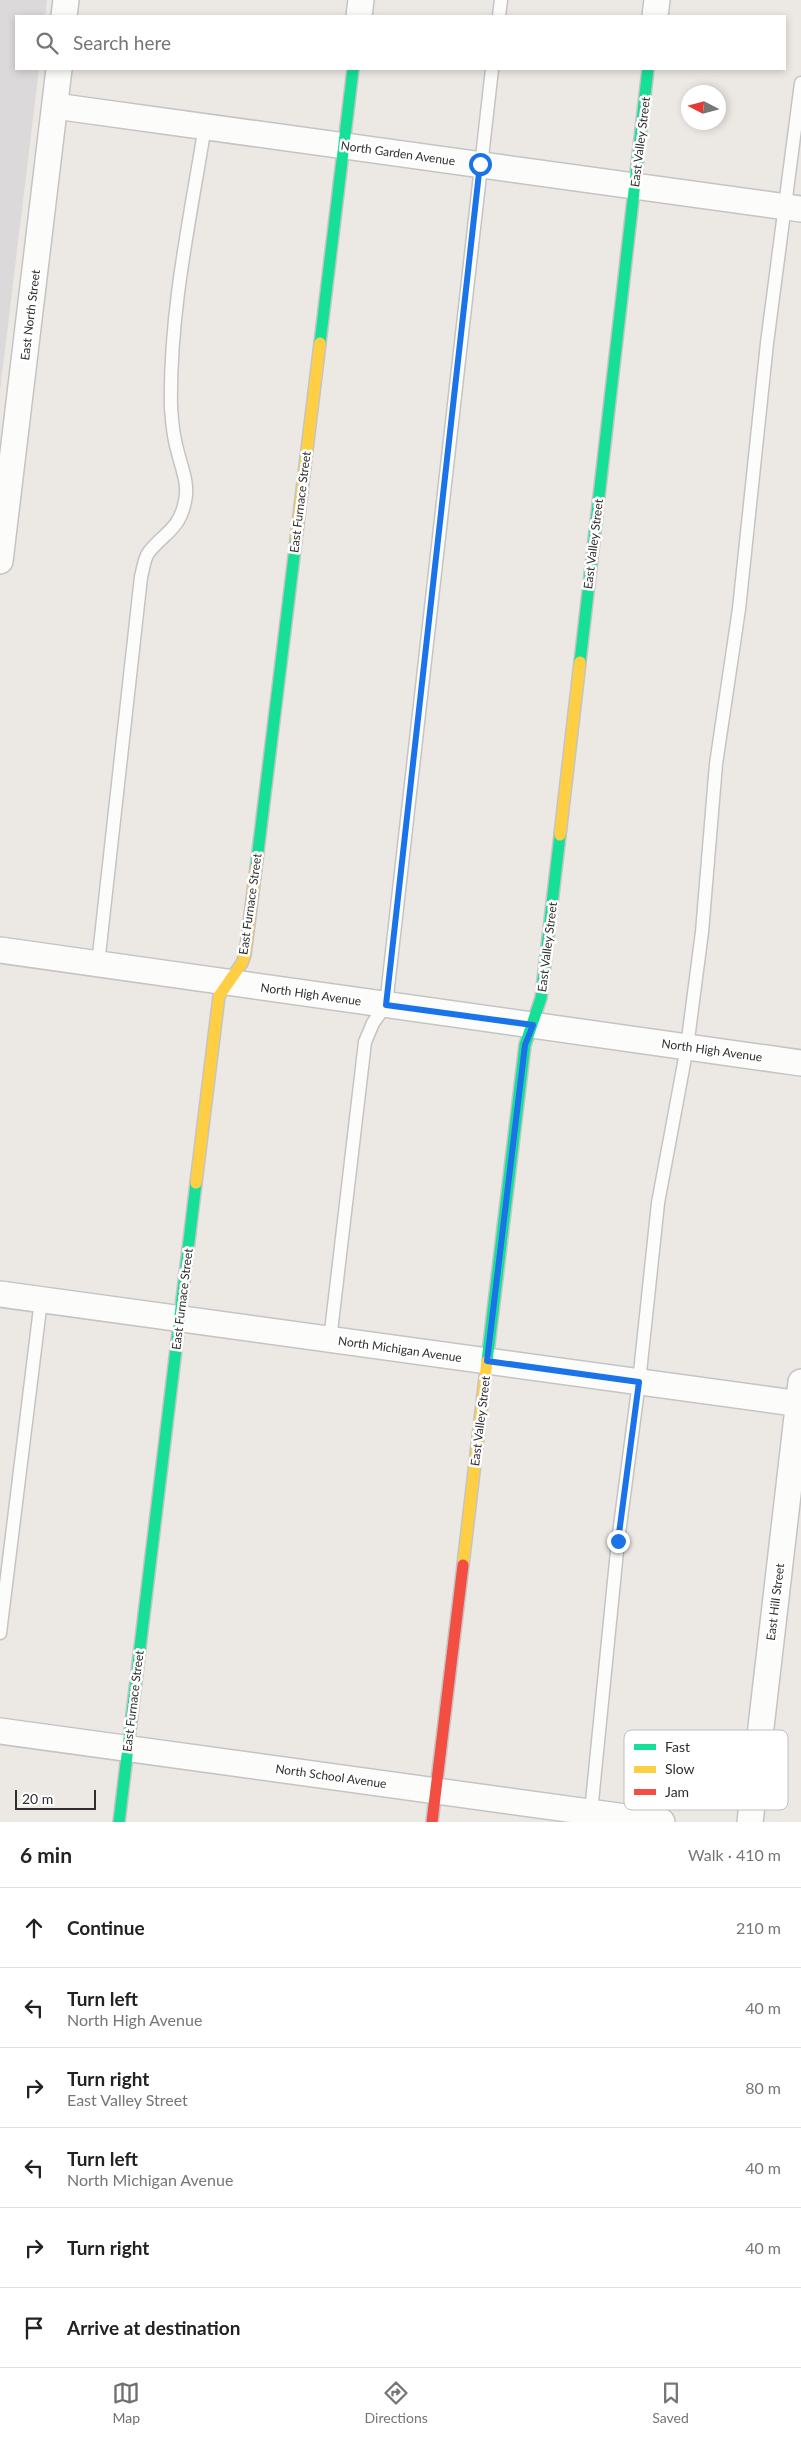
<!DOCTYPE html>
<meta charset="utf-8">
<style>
:root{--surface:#fff;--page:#f6f6f6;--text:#222;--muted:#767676;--line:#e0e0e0;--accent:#706f6e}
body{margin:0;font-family:Lato,sans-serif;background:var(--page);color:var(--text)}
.compass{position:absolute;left:681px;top:85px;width:45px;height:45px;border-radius:50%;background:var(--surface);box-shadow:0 2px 8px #0003;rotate:276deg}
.scale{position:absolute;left:15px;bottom:12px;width:81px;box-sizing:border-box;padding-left:5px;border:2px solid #2e2e2e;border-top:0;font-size:14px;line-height:18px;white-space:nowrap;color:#2e2e2e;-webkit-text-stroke:4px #fff;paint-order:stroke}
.stop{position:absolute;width:15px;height:15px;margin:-11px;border:4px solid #1a73e8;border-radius:50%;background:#fff}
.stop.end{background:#1a73e8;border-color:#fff;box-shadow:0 1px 5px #0008}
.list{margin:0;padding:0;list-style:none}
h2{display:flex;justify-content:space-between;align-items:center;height:65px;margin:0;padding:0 20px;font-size:21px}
h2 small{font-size:16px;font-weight:400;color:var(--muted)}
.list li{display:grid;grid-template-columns:32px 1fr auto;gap:15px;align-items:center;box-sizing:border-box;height:80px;padding:0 20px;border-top:1px solid var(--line)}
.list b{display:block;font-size:19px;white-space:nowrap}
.list p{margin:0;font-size:16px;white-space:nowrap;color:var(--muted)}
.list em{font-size:16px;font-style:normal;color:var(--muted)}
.icon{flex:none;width:28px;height:28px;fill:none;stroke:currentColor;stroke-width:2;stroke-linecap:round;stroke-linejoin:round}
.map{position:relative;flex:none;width:801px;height:1822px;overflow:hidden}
.search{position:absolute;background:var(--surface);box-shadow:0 2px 8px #0003;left:15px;right:15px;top:15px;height:55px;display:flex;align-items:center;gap:12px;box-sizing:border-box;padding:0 18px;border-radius:0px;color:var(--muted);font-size:19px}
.sheet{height:545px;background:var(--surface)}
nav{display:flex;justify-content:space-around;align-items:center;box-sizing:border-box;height:70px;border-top:1px solid var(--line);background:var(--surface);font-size:14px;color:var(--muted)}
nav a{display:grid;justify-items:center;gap:2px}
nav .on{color:var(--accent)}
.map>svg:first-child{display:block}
.industrial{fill:#dcd9db}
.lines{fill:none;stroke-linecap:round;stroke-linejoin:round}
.lane-casing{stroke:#c5c4c5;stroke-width:15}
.street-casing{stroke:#c5c4c5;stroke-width:28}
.fast-casing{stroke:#c5c4c5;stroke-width:14}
.slow-casing{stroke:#c5c4c5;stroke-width:14}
.jam-casing{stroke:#c5c4c5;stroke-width:14}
.lane{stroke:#fcfcfb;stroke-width:12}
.street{stroke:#fcfcfb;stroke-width:25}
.fast{stroke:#16e098;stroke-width:11}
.slow{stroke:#ffcf43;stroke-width:11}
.jam{stroke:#f24e42;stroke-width:11}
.route{stroke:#1a73e8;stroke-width:6}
.labels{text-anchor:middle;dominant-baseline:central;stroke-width:5;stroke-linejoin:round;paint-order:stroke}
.street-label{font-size:12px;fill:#2e2e2e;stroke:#fff}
.key{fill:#fff;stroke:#c0c0c0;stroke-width:1}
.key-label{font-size:14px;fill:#2e2e2e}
</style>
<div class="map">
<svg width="801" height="1822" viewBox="0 0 801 1822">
<rect width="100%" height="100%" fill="#ece8e4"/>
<polygon class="industrial" points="0,0 47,0 45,16 16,16 16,69 39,69 0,391"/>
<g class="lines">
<g class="lane-casing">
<g id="lane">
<polyline points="499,16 501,0"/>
<path d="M 98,964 L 141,577 C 143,570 144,558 149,552 C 164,533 180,529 185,501 C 189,485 182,469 178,453 C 174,440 172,423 171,408 C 169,314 190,219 205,126"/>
<polyline points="330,1340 365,1042 373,1023 386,1005 492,69"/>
<polyline points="0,1633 41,1300"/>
<polyline points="591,1812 618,1541 639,1382 658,1203 687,1047 702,932 716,764 739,609 767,343 801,83"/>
</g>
</g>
<g class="street-casing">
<g id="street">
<polyline points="64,16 66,0"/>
<polyline points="359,16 361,0"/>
<polyline points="655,16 657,0"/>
<polyline points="55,106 801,209"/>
<polyline points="0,561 59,69"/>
<polyline points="0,950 801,1063"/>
<polyline points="0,1294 801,1404"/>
<polyline points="0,1731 662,1822"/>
<polyline points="750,1822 801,1382"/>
</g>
</g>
<g class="fast-casing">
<g id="fast">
<polyline points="320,343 353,69"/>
<polyline points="580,662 648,69"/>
<polyline points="256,868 296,540"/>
<polyline points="487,1361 525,1045 541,998 560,835"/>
<polyline points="119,1822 196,1183"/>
</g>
</g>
<g class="slow-casing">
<g id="slow">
<polyline points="296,540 320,343"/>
<polyline points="560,835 580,662"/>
<polyline points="196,1183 219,996 242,963 245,955 256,868"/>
<polyline points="463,1565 487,1361"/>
</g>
</g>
<g class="jam-casing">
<polyline id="jam" points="432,1822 463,1565"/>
</g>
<use href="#lane" class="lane"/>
<use href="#street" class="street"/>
<use href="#fast" class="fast"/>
<use href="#slow" class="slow"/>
<use href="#jam" class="jam"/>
</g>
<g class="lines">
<polyline class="route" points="480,164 386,1005 533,1025 525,1045 487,1361 639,1382 618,1541"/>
</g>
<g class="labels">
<g class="street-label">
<text transform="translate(640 142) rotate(-83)">East Valley Street</text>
<text transform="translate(398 153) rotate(8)">North Garden Avenue</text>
<text transform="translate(30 315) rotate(-83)">East North Street</text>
<text transform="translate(300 502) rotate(-83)">East Furnace Street</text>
<text transform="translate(593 544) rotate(-83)">East Valley Street</text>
<text transform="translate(250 904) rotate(-82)">East Furnace Street</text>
<text transform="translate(547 947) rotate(-83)">East Valley Street</text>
<text transform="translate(311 994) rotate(8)">North High Avenue</text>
<text transform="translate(712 1050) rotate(8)">North High Avenue</text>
<text transform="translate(182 1299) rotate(-83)">East Furnace Street</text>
<text transform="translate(400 1349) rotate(8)">North Michigan Avenue</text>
<text transform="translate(480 1421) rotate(-83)">East Valley Street</text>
<text transform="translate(775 1602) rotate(-83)">East Hill Street</text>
<text transform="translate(133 1701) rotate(-83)">East Furnace Street</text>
<text transform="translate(331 1776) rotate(8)">North School Avenue</text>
</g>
</g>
<rect x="624" y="1730" width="164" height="80" rx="8" class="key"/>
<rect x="634" y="1744" width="22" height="6" fill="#16e098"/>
<rect x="634" y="1766" width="22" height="7" fill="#ffcf43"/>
<rect x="634" y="1789" width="22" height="6" fill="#f24e42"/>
<g class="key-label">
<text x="665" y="1752">Fast</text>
<text x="665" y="1774">Slow</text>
<text x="665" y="1797">Jam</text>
</g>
</svg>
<svg class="compass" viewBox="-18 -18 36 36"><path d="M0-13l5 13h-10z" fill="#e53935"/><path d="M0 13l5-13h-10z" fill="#767676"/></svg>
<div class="scale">20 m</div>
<div class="stop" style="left:480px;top:164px"></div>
<div class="stop end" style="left:618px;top:1541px"></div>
<div class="search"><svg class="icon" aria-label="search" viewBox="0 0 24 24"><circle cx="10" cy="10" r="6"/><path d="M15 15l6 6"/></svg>Search here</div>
</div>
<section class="sheet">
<h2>6 min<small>Walk · 410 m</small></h2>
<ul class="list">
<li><svg class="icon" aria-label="ahead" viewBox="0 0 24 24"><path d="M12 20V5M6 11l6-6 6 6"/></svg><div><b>Continue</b></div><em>210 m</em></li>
<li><svg class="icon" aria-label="left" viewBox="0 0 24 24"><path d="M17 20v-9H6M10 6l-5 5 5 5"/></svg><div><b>Turn left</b><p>North High Avenue</p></div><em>40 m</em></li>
<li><svg class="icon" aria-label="right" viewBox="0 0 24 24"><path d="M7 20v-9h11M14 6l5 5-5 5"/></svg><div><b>Turn right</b><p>East Valley Street</p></div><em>80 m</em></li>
<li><svg class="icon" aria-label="left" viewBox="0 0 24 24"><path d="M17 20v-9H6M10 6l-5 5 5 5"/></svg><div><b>Turn left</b><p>North Michigan Avenue</p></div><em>40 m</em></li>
<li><svg class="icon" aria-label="right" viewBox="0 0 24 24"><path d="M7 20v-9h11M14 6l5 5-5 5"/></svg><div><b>Turn right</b></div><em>40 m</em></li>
<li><svg class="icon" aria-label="arrive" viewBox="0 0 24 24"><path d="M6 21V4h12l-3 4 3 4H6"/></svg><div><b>Arrive at destination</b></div></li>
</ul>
</section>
<nav>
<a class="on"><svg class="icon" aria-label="map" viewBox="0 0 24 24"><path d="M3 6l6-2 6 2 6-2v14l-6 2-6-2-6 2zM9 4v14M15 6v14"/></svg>Map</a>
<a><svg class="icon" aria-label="directions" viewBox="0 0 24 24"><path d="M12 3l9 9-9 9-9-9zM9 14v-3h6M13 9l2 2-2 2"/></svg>Directions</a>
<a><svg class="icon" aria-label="saved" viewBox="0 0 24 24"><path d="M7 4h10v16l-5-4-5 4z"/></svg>Saved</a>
</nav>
